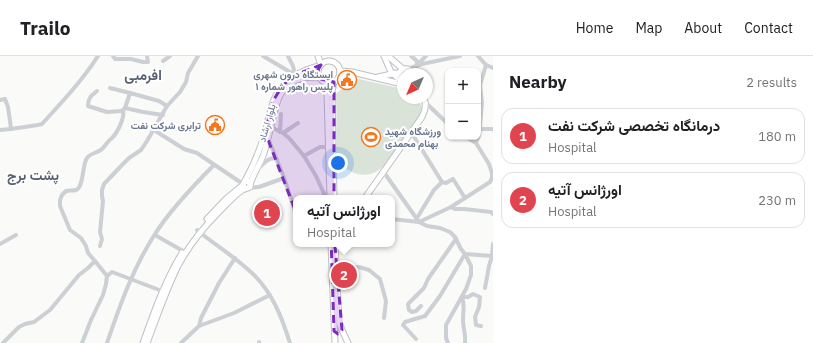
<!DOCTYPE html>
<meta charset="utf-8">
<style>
:root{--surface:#fff;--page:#f6f6f6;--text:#202124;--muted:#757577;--line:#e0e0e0;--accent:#7c3aed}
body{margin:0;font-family:"IBM Plex Sans",Vazirmatn,sans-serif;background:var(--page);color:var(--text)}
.controls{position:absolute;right:12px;top:12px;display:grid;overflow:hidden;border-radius:8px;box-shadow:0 1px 3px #0004}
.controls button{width:36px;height:36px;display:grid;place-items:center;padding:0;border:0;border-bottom:1px solid var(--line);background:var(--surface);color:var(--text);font:20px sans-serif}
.compass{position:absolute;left:397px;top:12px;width:36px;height:36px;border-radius:50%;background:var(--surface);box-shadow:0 1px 3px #0004;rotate:224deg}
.you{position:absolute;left:338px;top:107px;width:14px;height:14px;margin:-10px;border:3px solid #fff;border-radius:50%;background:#1a73e8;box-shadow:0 0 0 6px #1a73e833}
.badge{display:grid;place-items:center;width:26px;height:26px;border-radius:50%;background:var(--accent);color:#fff;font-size:13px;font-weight:700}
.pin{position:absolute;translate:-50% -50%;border:2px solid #fff;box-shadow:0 1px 4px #0006}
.popup{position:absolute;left:293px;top:139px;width:102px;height:52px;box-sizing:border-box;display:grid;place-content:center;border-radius:8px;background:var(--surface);filter:drop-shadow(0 1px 3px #0005);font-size:13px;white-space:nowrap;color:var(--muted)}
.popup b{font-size:15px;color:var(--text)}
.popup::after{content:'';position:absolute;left:50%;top:100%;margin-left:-8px;border:8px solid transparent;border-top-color:var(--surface)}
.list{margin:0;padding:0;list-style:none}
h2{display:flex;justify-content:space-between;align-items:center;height:52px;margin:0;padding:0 16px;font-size:17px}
h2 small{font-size:13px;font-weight:400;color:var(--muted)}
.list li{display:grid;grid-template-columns:26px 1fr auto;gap:12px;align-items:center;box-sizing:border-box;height:56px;margin:0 8px 8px;padding:0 8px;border:1px solid var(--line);border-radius:12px}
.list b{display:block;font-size:15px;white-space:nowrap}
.list p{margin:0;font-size:13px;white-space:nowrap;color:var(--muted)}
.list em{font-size:13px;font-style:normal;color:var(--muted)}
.map{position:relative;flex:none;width:493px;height:287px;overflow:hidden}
header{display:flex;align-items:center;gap:24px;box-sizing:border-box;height:56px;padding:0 20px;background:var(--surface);border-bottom:1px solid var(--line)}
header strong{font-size:19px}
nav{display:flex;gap:22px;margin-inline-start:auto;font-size:14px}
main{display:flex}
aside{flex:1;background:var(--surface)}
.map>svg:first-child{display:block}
.green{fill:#dae3d8}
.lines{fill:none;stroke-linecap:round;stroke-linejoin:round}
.major-casing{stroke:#bdc0c5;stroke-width:7}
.minor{stroke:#cccfd3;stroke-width:4}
.major{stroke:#fff;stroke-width:5}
.marked{fill:#7b2cbf;fill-opacity:0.2;stroke:#7b2cbf;stroke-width:3;stroke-dasharray:8 5;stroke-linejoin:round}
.labels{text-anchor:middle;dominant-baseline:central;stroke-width:4;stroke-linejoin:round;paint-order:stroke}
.poi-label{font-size:10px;font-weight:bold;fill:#66748c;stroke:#fff;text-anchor:end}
.street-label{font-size:10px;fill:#66748c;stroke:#fff}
.district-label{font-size:14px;font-weight:bold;fill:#555f70;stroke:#fff}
</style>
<header>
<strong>Trailo</strong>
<nav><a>Home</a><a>Map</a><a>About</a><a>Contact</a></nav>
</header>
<main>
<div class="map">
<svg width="493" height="287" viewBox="0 0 493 287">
<rect width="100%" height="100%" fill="#fafaf8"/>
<path class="green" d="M 350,21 L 403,33 L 403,42 L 417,42 C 421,47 423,53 421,59 C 413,70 405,81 397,92 C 392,99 387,108 380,113 C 365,125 347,117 337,103 L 336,38 L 350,26 Z"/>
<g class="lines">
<g class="major-casing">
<g id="major">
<polyline points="384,0 391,16 398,22"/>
<polyline points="388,0 403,13"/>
<circle cx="329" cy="16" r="11"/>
<polyline points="340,15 352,16 402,28"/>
<polyline points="378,21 396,17"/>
<polyline points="325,27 327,37 330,142"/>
<path d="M 401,28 L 398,22 C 398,16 402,12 408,13 L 412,16 L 414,18"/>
<path d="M 245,125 C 253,110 260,94 265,77 C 270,59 271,40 286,26 C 295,17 309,13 321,9 L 318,0"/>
<path d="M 250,129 C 253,118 259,110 263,100 C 265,95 266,90 267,85 C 275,62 273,27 304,22 C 309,21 314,21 319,21"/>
<polyline points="334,142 332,36 334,26"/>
<path d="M 365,142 L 422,61 C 425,55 427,49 424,42"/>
<polyline points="207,163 226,143 243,129"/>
<polyline points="331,188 335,287"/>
<polyline points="335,188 339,266 342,274 348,287"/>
<path d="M 143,287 C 154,256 165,225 182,197"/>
<path d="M 147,287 C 157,261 166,234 178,210 C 188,191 202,173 217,158 C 224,151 235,138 244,133 C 246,133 248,132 250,131 L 250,128 L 248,125 L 245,125 L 243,129 L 245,133"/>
</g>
</g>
<g class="minor">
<polyline points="113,0 115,3 131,3 143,6 148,6 147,0"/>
<polyline points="263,0 295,19"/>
<polyline points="288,0 293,10 295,19"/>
<polyline points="411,0 417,5 417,10 415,18"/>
<polyline points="478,0 486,9 493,12"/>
<polyline points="163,5 170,0"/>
<polyline points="422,8 421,5 426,0"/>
<polyline points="408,13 422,8 460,0"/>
<polyline points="110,32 130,37"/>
<path d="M 97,35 C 91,40 88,42 88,50 L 107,56 L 122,55 L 125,52 L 143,56 L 163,59"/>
<path d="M 0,44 L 5,43 L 8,51 L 10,65 L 11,73 L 38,69 L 42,68 C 62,46 82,25 98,0"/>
<polyline points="426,47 448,68"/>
<polyline points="125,52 130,37 159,45 167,50"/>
<polyline points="271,71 283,77 289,82 304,100 316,120 326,142"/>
<polyline points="479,73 493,73"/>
<polyline points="0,74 11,73"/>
<polyline points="154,74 184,93 197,97 243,128"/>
<polyline points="280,76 281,58"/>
<polyline points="411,76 442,126 434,134 417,162"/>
<polyline points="283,77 298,67"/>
<polyline points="268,82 284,122 296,158"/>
<polyline points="476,87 479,79 482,47 480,29 486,9"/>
<polyline points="304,100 320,91 329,91"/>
<path d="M 258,113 C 263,108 269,100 277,103"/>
<polyline points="383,115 419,166 451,151 455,153 464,153 491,156 493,158"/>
<polyline points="442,126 446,127 453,123 465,142"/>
<polyline points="259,131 284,122"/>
<polyline points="249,132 258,131"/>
<polyline points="451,151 490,126 492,122 492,117 489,108 476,87 466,81"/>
<polyline points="392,163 419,166 427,170 440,172 450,176 455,181 461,193 465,198 471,210 471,219 466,233 446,269 446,282 448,287"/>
<path d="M 197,174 C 216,190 237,202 254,219 C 273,238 282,262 290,287"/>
<polyline points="155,179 183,195"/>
<polyline points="0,188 16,179"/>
<polyline points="493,188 492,200 493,200"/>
<polyline points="100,190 102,183 100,176 103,145 102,140 102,134 104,128 122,109 129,102 141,94 147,85 167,50 180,36 186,26 188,17 198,0"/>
<polyline points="336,212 359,211 369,214 380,223 386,245 384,262"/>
<polyline points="107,220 112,216 162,235"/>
<polyline points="421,250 416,255 412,256 409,254 408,248 424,232 428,223 456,183"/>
<polyline points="199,270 234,257 270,239"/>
<polyline points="416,283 403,269 405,266 425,260 440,240 465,198 492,200 489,210 485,232"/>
<polyline points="259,286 259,287"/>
<polyline points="3,287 19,271 25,268 34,266 50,254 79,219 88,212 95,205"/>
<path d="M 82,287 L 91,264 L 103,239 L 106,228 L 107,220 L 95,205 L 88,197 L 86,190 L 81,182 L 70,174 L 60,150 L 60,144 L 62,139 L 66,135 C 69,134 73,135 76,134 C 84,131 82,109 87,102 C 90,97 98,97 102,93 C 104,91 106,88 108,86 C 111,82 109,85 112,82 C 118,76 125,61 123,54"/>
<path d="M 107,287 C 120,249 133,212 155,178 C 171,153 193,130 214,109"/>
<polyline points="181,287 199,270 201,262 219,227 235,202"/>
<path d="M 465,287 C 466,277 463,273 463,264 C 463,255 465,250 462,241 L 468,241 L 473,238 L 480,241 L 479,251 L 475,261 L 476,269 L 481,270"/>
</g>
<use href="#major" class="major"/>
</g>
<path class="marked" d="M 321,9 L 318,14 L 321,23 L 334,26 L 334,151 L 358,152 L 335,190 L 342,274 L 338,278 L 334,275 L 331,181 L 306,182 L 265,76 L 273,45 L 282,30 L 295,19 Z"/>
<defs>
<g id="civic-ring" transform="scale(1)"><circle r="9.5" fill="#fff" stroke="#f6761c" stroke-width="1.5"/><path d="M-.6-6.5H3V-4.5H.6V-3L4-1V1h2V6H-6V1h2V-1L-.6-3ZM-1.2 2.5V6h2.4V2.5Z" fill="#f6761c"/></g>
<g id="stadium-ring" transform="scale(1)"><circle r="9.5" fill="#fff" stroke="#f6761c" stroke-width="1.5"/><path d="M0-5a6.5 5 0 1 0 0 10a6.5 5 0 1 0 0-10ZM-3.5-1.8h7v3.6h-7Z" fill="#f6761c"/></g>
</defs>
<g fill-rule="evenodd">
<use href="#civic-ring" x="347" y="24"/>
<use href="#civic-ring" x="215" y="69"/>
<use href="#stadium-ring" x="371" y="81"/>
</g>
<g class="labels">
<g class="poi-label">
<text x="333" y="18">ایستگاه درون شهری<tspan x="333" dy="12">پلیس راهور شماره ۱</tspan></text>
<text x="201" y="69">ترابری شرکت نفت</text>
<text x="385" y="75" text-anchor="start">ورزشگاه شهید<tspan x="385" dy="12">بهنام محمدی</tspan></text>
</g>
<g class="street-label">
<text transform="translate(267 67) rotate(-74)">بلوار ارشاد</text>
</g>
<g class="district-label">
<text x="143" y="19">افرمبی</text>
<text x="33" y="119">پشت برج</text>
</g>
</g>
</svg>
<div class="controls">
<button>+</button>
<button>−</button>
</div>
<svg class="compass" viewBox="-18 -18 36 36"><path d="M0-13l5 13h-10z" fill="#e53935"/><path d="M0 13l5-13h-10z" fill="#757577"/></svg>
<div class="you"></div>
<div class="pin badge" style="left:267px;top:157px;background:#e0444e">1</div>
<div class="pin badge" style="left:344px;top:219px;background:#e0444e">2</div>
<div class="popup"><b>اورژانس آتیه</b>Hospital</div>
</div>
<aside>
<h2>Nearby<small>2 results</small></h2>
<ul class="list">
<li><span class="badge" style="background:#e0444e">1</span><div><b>درمانگاه تخصصی شرکت نفت</b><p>Hospital</p></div><em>180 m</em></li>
<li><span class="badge" style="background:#e0444e">2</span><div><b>اورژانس آتیه</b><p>Hospital</p></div><em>230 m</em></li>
</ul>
</aside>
</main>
